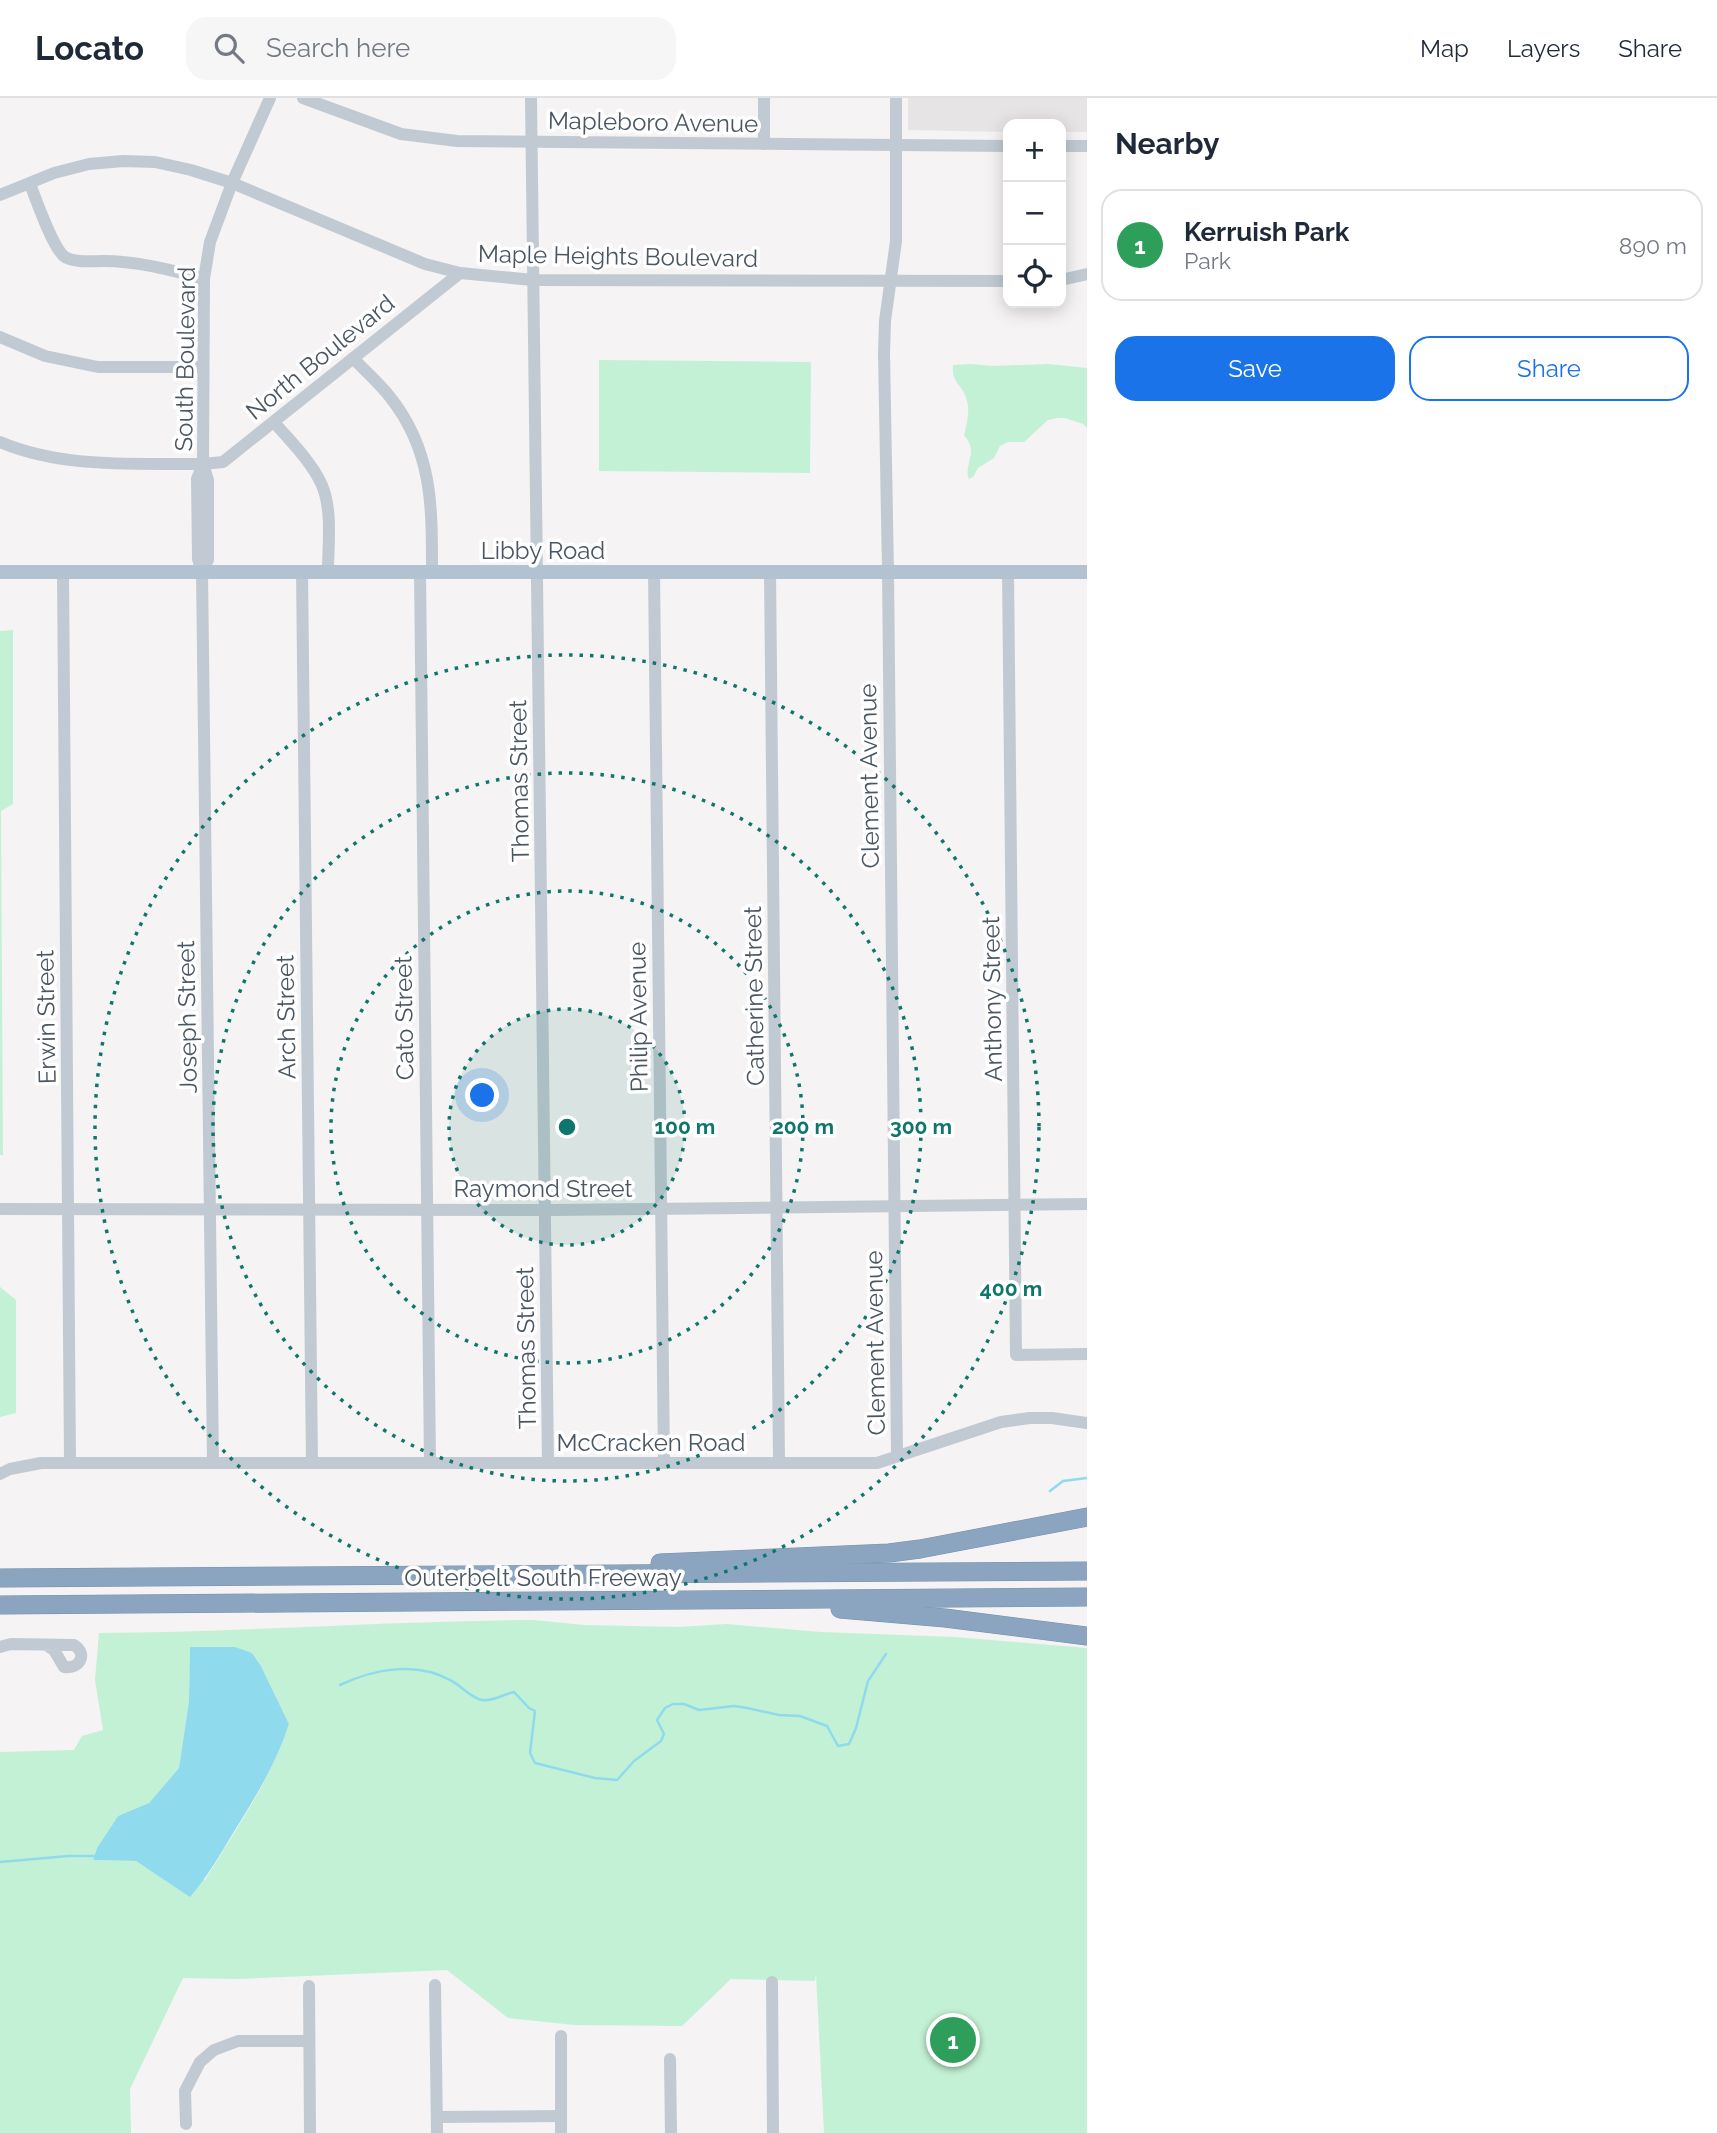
<!DOCTYPE html>
<meta charset="utf-8">
<style>
:root{--surface:#fff;--page:#f6f6f7;--text:#1f2937;--muted:#747a83;--line:#e0e1e3;--accent:#1a73e8}
body{margin:0;font-family:Raleway,sans-serif;background:var(--page);color:var(--text)}
.controls{position:absolute;right:21px;top:21px;display:grid;overflow:hidden;border-radius:14px;box-shadow:0 4px 18px #0003}
.controls button{width:63px;height:63px;display:grid;place-items:center;padding:0;border:0;border-bottom:2px solid var(--line);background:var(--surface);color:var(--text);font:35px sans-serif}
.you{position:absolute;left:483px;top:998px;width:24px;height:24px;margin:-18px;border:5px solid #fff;border-radius:50%;background:#1a73e8;box-shadow:0 0 0 10px #1a73e833}
.badge{display:grid;place-items:center;width:46px;height:46px;border-radius:50%;background:var(--accent);color:#fff;font-size:23px;font-weight:700}
.pin{position:absolute;translate:-50% -50%;border:4px solid #fff;box-shadow:0 2px 7px #0006}
.list{margin:0;padding:0;list-style:none}
h2{display:flex;justify-content:space-between;align-items:center;height:91px;margin:0;padding:0 28px;font-size:30px}
h2 small{font-size:23px;font-weight:400;color:var(--muted)}
.list li{display:grid;grid-template-columns:46px 1fr auto;gap:21px;align-items:center;box-sizing:border-box;height:112px;margin:0 14px 14px;padding:0 14px;border:2px solid var(--line);border-radius:21px}
.list b{display:block;font-size:26px;white-space:nowrap}
.list p{margin:0;font-size:23px;white-space:nowrap;color:var(--muted)}
.list em{font-size:23px;font-style:normal;color:var(--muted)}
.actions{display:flex;gap:14px;padding:21px 28px}
.actions a{flex:1;padding:16px 0;border:2px solid var(--accent);border-radius:21px;text-align:center;font-size:24px;color:var(--accent)}
.actions .main{background:var(--accent);color:#fff}
.icon{flex:none;width:38px;height:38px;fill:none;stroke:currentColor;stroke-width:2;stroke-linecap:round;stroke-linejoin:round}
.map{position:relative;flex:none;width:1087px;height:2035px;overflow:hidden}
header{display:flex;align-items:center;gap:42px;box-sizing:border-box;height:98px;padding:0 35px;background:var(--surface);border-bottom:2px solid var(--line)}
header strong{font-size:33px}
nav{display:flex;gap:38px;margin-inline-start:auto;font-size:24px}
.search{width:490px;height:63px;background:var(--page);display:flex;align-items:center;gap:18px;box-sizing:border-box;padding:0 24px;border-radius:21px;color:var(--muted);font-size:26px}
main{display:flex}
aside{flex:1;background:var(--surface)}
.map>svg:first-child{display:block}
.education{fill:#e6e4e5}
.green{fill:#c3f1d5;fill-rule:evenodd}
.water{fill:#90daee}
.lines{fill:none;stroke-linecap:round;stroke-linejoin:round}
.stream{stroke:#90daee;stroke-width:2.5}
.highway-casing{stroke:#7690ad;stroke-width:19}
.minor{stroke:#c1cad2;stroke-width:12}
.major{stroke:#b3c2d1;stroke-width:14}
.highway{stroke:#8ba5c1;stroke-width:18}
.ring{fill:none;stroke:#0f766e;stroke-width:3.5;stroke-dasharray:3.5 7}
.labels{text-anchor:middle;dominant-baseline:central;stroke-width:7;stroke-linejoin:round;paint-order:stroke}
.street-label{font-size:24px;fill:#4a5661;stroke:#fff}
.centre{fill:#0f766e;stroke:#fff;stroke-width:3.5}
.ring-label{font-size:21px;text-anchor:middle;font-weight:bold;fill:#0f766e;stroke:#fff;stroke-width:7;stroke-linejoin:round;paint-order:stroke}
</style>
<header>
<strong>Locato</strong>
<div class="search"><svg class="icon" aria-label="search" viewBox="0 0 24 24"><circle cx="10" cy="10" r="6"/><path d="M15 15l6 6"/></svg>Search here</div>
<nav><a>Map</a><a>Layers</a><a>Share</a></nav>
</header>
<main>
<div class="map">
<svg width="1087" height="2035" viewBox="0 0 1087 2035">
<rect width="100%" height="100%" fill="#f5f3f3"/>
<polygon class="education" points="908,0 1087,0 1087,34 1061,34 1061,26 1008,26 1008,34 908,32"/>
<g class="green">
<polygon points="599,262 811,264 810,375 599,373"/>
<path d="M 971,266 L 992,268 L 1048,266 L 1087,270 L 1087,330 L 1083,326 L 1065,320 L 1057,320 L 1048,322 L 1024,344 L 1008,344 L 1000,348 L 994,360 L 978,370 L 973,379 L 969,381 C 964,370 974,359 970,347 C 969,343 966,340 964,337 C 967,326 970,313 967,303 C 964,287 951,286 953,267 Z"/>
<polygon points="13,532 13,706 1,713 3,1057 0,1057 0,533"/>
<polygon points="0,1189 16,1202 16,1315 0,1319"/>
<path d="M 534,1522 L 584,1527 L 679,1529 L 726,1526 L 821,1534 L 955,1539 L 1087,1550 L 1087,2035 L 824,2035 L 816,1875 L 815,1883 L 731,1881 L 682,1928 L 574,1927 L 508,1920 L 447,1872 L 238,1881 L 183,1880 L 130,1991 L 131,2035 L 0,2035 L 0,1654 L 74,1652 L 82,1638 L 103,1632 L 95,1582 L 99,1535 C 244,1534 389,1523 534,1522 ZM 190,1549 L 252,1555 L 261,1568 L 289,1626 C 271,1682 235,1732 205,1782 L 145,1769 L 136,1763 L 93,1762 L 97,1750 L 118,1718 L 149,1705 L 179,1670 L 189,1603 Z"/>
</g>
<path class="water" d="M 190,1549 L 235,1549 L 252,1555 L 261,1568 L 289,1626 C 277,1664 256,1698 235,1732 C 221,1755 208,1778 190,1799 L 136,1763 L 93,1762 L 97,1750 L 118,1718 L 149,1705 L 179,1670 L 189,1603 Z"/>
<g class="lines">
<g class="stream">
<polyline points="1050,1393 1063,1383 1087,1380"/>
<path d="M 340,1587 C 374,1571 416,1563 450,1582 C 461,1587 470,1600 482,1602 C 492,1604 504,1596 514,1594 L 529,1610 L 535,1613 L 530,1655 L 535,1665 L 595,1680 L 617,1682 L 634,1663 L 661,1643 L 664,1636 L 657,1622 L 665,1610 L 673,1606 L 684,1606 L 699,1612 L 734,1608 L 747,1610 L 779,1617 L 800,1618 L 827,1628 L 838,1648 L 849,1646 L 856,1630 L 868,1583 L 886,1556"/>
<polyline points="0,1764 68,1758 94,1758"/>
</g>
<g class="highway-casing">
<g id="highway">
<polyline points="660,1465 889,1455 920,1451 1087,1419"/>
<polyline points="0,1480 1087,1473"/>
<polyline points="0,1507 1087,1499"/>
<polyline points="840,1511 945,1520 1087,1538"/>
</g>
</g>
<g class="minor">
<polyline points="303,0 401,36 457,43 1008,48"/>
<polyline points="531,0 548,1365"/>
<polyline points="764,0 764,46"/>
<polyline points="896,0 896,143 885,223 884,255 888,473 897,1357"/>
<polyline points="1061,48 1087,48"/>
<path d="M 30,86 C 36,101 53,151 65,159 C 76,165 91,163 103,163 C 138,163 171,172 204,181"/>
<polyline points="0,97 54,75 89,66 123,63 155,64 191,72 232,85 425,166 460,175 533,182 1008,183"/>
<polyline points="1061,182 1087,176"/>
<polyline points="0,239 45,258 98,269 203,269"/>
<path d="M 353,260 C 365,273 379,285 390,299 C 433,353 432,409 432,474"/>
<path d="M 274,324 C 290,343 310,362 321,385 C 333,411 328,446 328,473"/>
<path d="M 0,344 C 64,371 135,365 203,366 L 223,364 L 460,175"/>
<polyline points="203,366 197,381 198,461 202,473 213,1365"/>
<polyline points="63,473 70,1365"/>
<polyline points="202,473 208,462 208,382 203,366 204,181 210,144 232,85 270,0"/>
<polyline points="302,473 312,1365"/>
<polyline points="1008,473 1016,1257 1087,1256"/>
<polyline points="420,474 430,1365"/>
<polyline points="654,474 664,1364"/>
<polyline points="770,474 779,1364"/>
<polyline points="0,1111 553,1112 1087,1106"/>
<polyline points="0,1376 10,1371 41,1365 877,1365 1001,1324 1030,1320 1052,1320 1087,1325"/>
<path d="M 0,1549 L 11,1546 L 74,1547 C 88,1556 80,1571 64,1569 L 54,1552 L 46,1547"/>
<polyline points="772,1884 773,2035"/>
<polyline points="435,1887 437,2035"/>
<polyline points="309,1888 310,2035"/>
<polyline points="670,1961 671,2035"/>
<polyline points="437,2019 560,2018"/>
<polyline points="186,2026 185,1993 200,1964 214,1952 238,1943 309,1943"/>
<polyline points="561,2035 561,1938"/>
</g>
<polyline class="major" points="0,474 1087,474"/>
<use href="#highway" class="highway"/>
</g>
<circle cx="567" cy="1029" r="118" fill="#0f766e" fill-opacity=".12"/>
<g class="ring">
<circle cx="567" cy="1029" r="118"/>
<circle cx="567" cy="1029" r="236"/>
<circle cx="567" cy="1029" r="354"/>
<circle cx="567" cy="1029" r="472"/>
</g>
<g class="labels">
<g class="street-label">
<text transform="translate(653 24) rotate(1)">Mapleboro Avenue</text>
<text transform="translate(618 158) rotate(1)">Maple Heights Boulevard</text>
<text transform="translate(320 259) rotate(-39)">North Boulevard</text>
<text transform="translate(185 261) rotate(-89)">South Boulevard</text>
<text x="543" y="452">Libby Road</text>
<text transform="translate(869 678) rotate(-91)">Clement Avenue</text>
<text transform="translate(519 683) rotate(-91)">Thomas Street</text>
<text transform="translate(754 898) rotate(-91)">Catherine Street</text>
<text transform="translate(992 901) rotate(-91)">Anthony Street</text>
<text transform="translate(46 919) rotate(-91)">Erwin Street</text>
<text transform="translate(187 919) rotate(-91)">Joseph Street</text>
<text transform="translate(286 919) rotate(-91)">Arch Street</text>
<text transform="translate(638 919) rotate(-91)">Philip Avenue</text>
<text transform="translate(404 920) rotate(-91)">Cato Street</text>
<text x="543" y="1090">Raymond Street</text>
<text transform="translate(875 1245) rotate(-91)">Clement Avenue</text>
<text transform="translate(526 1250) rotate(-91)">Thomas Street</text>
<text x="651" y="1344">McCracken Road</text>
<text x="543" y="1479">Outerbelt South Freeway</text>
</g>
</g>
<circle cx="567" cy="1029" r="10" class="centre"/>
<g class="ring-label">
<text x="685" y="1036">100 m</text>
<text x="803" y="1036">200 m</text>
<text x="921" y="1036">300 m</text>
<text x="1011" y="1198">400 m</text>
</g>
</svg>
<div class="controls">
<button>+</button>
<button>−</button>
<button><svg class="icon" aria-label="locate" viewBox="0 0 24 24"><circle cx="12" cy="12" r="6"/><path d="M12 2v4M12 18v4M2 12h4M18 12h4"/></svg></button>
</div>
<div class="you"></div>
<div class="pin badge" style="left:953px;top:1942px;background:#2e9e5b">1</div>
</div>
<aside>
<h2>Nearby<small></small></h2>
<ul class="list">
<li><span class="badge" style="background:#2e9e5b">1</span><div><b>Kerruish Park</b><p>Park</p></div><em>890 m</em></li>
</ul>
<div class="actions"><a class="main">Save</a><a>Share</a></div>
</aside>
</main>
